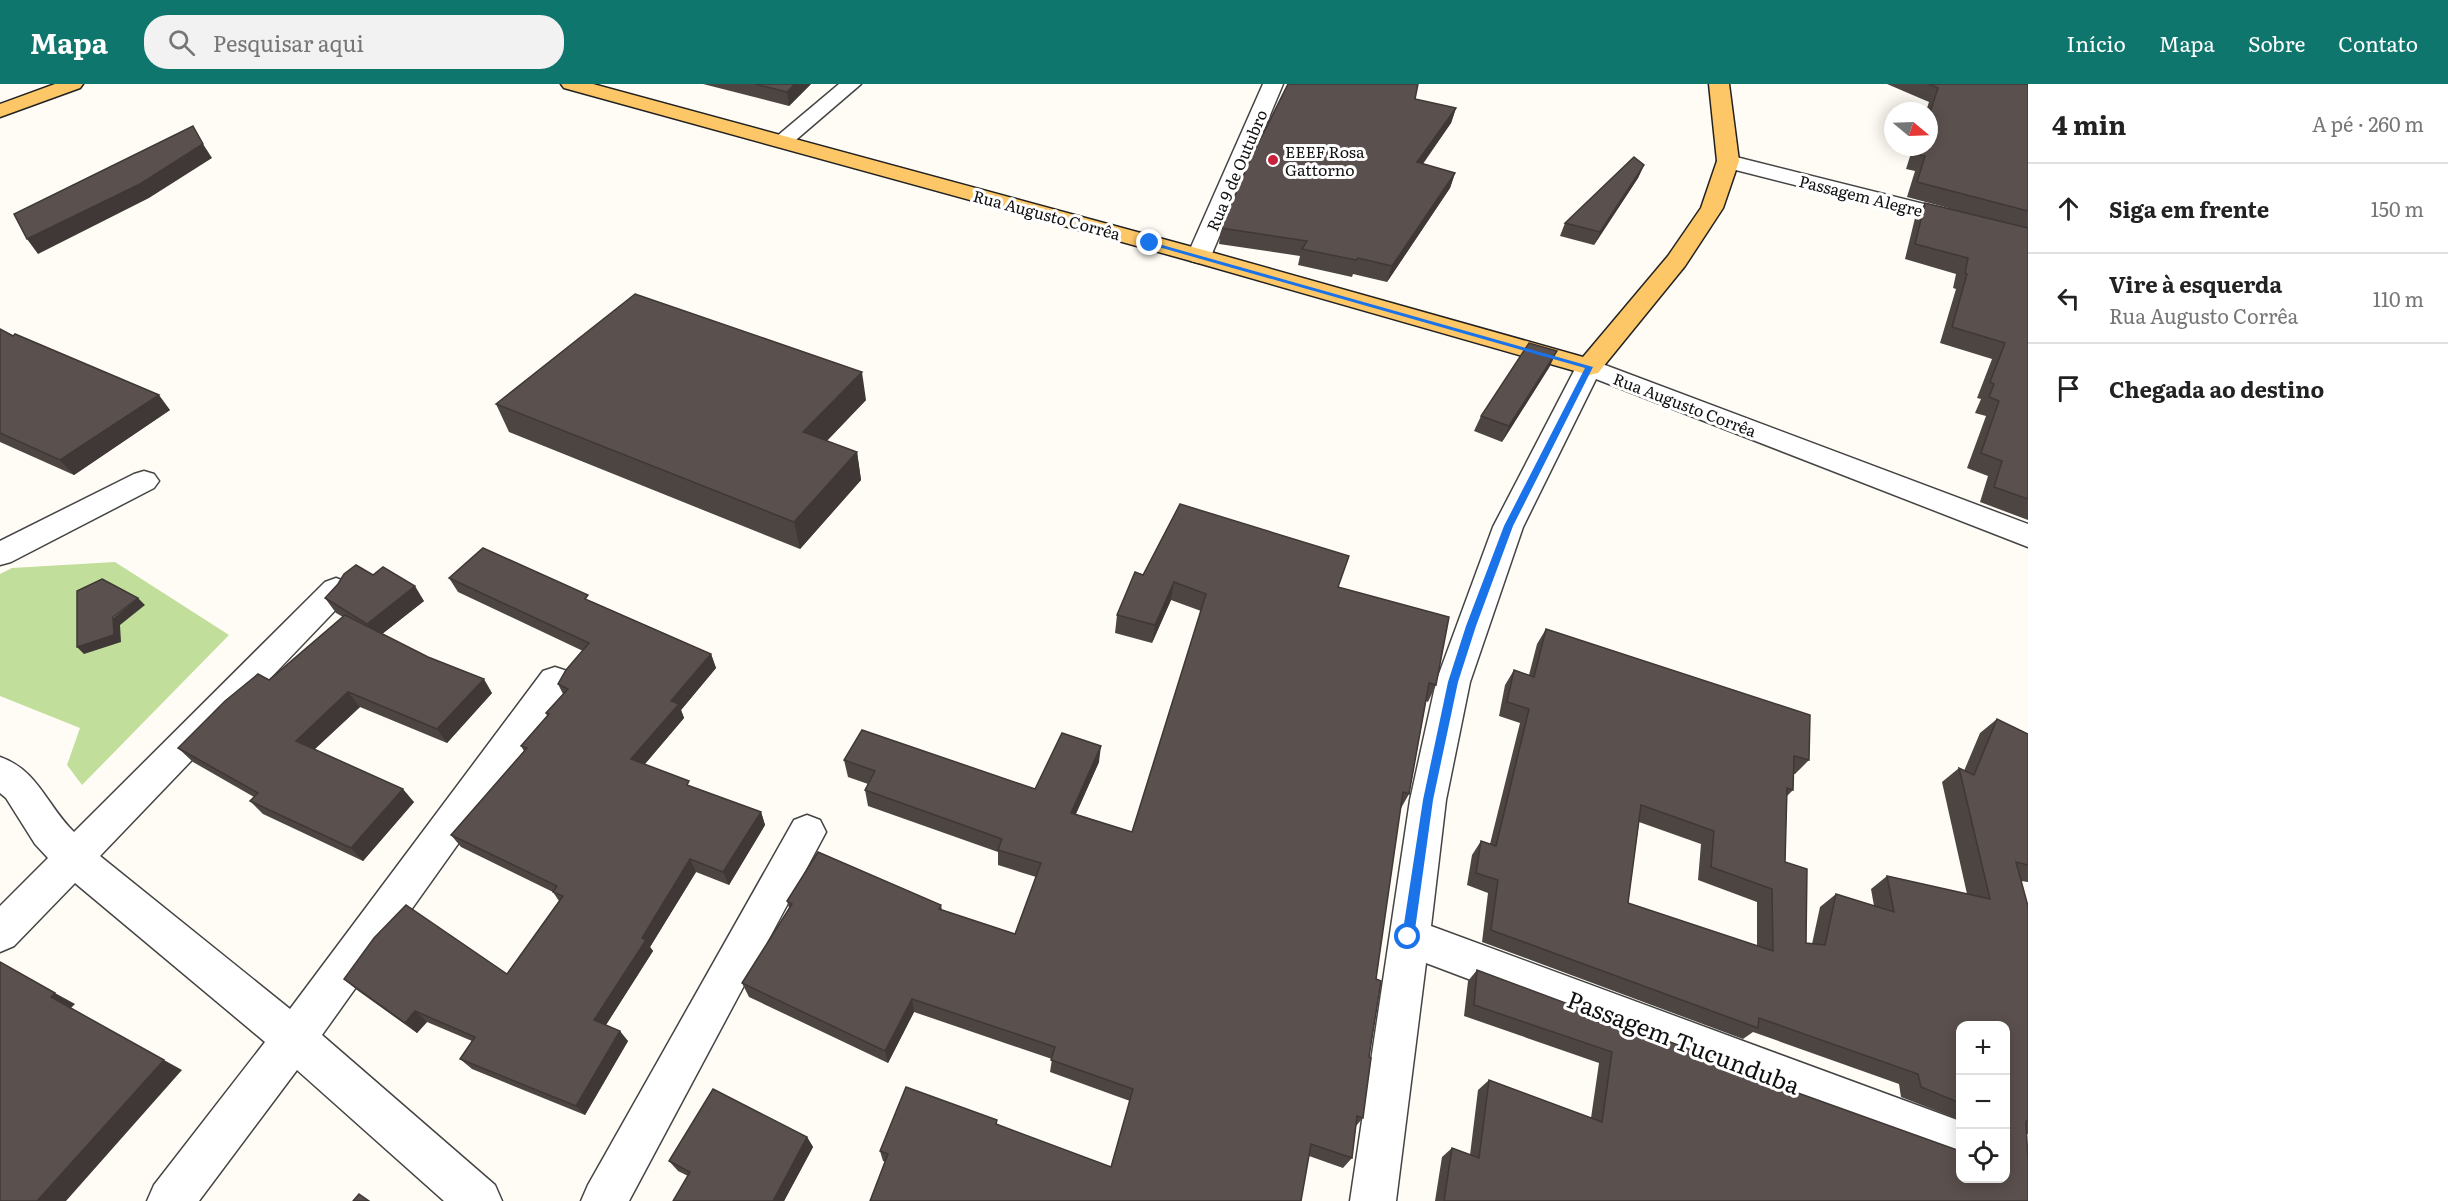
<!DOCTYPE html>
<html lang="pt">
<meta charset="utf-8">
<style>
:root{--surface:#fff;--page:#f2f2f2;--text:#222;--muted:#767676;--line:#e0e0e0;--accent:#0f766e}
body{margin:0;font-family:Literata,serif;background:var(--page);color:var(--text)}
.controls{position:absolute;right:18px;bottom:18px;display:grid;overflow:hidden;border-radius:12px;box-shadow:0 3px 15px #0003}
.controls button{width:54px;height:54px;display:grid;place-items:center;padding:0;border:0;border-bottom:2px solid var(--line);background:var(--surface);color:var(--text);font:30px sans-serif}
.compass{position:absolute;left:1884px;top:18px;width:54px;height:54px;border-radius:50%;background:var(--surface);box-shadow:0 3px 15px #0003;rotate:109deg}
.stop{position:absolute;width:18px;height:18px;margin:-14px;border:4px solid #1a73e8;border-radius:50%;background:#fff}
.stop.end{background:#1a73e8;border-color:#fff;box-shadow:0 2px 6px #0008}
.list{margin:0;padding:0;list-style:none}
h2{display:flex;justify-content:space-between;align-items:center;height:78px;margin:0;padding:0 24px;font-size:26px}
h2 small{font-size:20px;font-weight:400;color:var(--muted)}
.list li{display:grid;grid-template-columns:39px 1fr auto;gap:18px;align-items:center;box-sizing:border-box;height:90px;padding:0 24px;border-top:2px solid var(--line)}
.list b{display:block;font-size:22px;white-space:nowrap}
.list p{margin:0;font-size:20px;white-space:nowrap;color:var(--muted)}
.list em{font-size:20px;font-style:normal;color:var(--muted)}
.icon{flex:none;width:33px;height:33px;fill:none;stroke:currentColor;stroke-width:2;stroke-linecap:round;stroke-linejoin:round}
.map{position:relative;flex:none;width:2028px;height:1117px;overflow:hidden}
header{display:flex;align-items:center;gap:36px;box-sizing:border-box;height:84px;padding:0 30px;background:var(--accent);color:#fff}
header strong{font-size:28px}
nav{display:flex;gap:33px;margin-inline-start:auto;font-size:21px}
.search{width:420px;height:54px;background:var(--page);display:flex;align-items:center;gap:15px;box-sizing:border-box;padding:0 21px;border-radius:24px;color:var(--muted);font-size:22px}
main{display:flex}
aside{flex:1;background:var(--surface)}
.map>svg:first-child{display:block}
.forest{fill:#c1de9a}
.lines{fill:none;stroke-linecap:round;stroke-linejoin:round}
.minor-casing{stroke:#444;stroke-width:3}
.major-casing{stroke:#222;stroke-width:3}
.minor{fill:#fff;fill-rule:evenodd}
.major{fill:#fdc767;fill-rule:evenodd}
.wall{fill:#4d4542;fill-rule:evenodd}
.shaded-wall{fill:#3f3836}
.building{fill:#5a504d;stroke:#3f3836;stroke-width:1.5;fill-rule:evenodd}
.route{fill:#1a73e8}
.poi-dot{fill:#c8223e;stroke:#fff;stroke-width:2}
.labels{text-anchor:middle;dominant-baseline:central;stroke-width:6;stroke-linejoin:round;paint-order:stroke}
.far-poi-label{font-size:16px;fill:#111;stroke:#fff;text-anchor:start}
.far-street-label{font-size:16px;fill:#111;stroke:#fff}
.near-street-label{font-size:24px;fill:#111;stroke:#fff}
</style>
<header>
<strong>Mapa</strong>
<div class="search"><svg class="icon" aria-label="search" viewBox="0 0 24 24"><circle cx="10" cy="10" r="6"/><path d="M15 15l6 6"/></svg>Pesquisar aqui</div>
<nav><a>Início</a><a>Mapa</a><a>Sobre</a><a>Contato</a></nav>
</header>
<main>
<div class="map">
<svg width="2028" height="1117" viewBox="0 0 2028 1117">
<rect width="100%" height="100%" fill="#fffcf5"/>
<polygon class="forest" points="115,478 229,551 82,701 67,681 80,644 0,612 0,490 12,484"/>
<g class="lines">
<g class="minor-casing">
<g id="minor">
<polygon points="839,0 861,0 790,61 783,63 776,61 773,57 776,53"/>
<polygon points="1263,0 1283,0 1211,172 1207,177 1199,179 1191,177 1187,172"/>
<polygon points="1728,71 2028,146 2028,160 1720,82 1717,77 1720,72"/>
<polygon points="1589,275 2028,440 2028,463 1596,295 1523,443 1470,598 1446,716 1431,842 1960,1037 1960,1081 1426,879 1396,1117 1350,1117 1410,716 1436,598 1493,443 1576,283 1580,277"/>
<polygon points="144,387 154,390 159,397 154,404 11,478 0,481 0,457 134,390"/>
<path d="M 336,494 L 347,498 L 352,506 L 347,514 L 100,772 L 290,925 L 543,587 L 555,583 L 567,587 L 572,597 L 567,607 L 322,951 L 495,1101 L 502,1117 L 444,1117 L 297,986 L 199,1117 L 147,1117 L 154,1101 L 265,958 L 75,799 L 14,862 L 0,868 L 0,822 L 48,774 L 35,760 L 6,714 L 0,709 L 0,673 C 38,686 47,722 74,748 L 325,498 Z"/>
<polygon points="807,731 820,736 826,748 629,1117 581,1117 588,1101 794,736"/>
</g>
</g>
<g class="major-casing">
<g id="major">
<polygon points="55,0 83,0 80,4 0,33 0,20"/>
<polygon points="561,0 593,0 1207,167 1583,273 1668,172 1701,124 1717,77 1709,0 1729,0 1739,77 1723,124 1685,182 1598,289 1589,291 1191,177 564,4"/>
</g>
</g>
<use href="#minor" class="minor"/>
<use href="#major" class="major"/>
</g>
<g class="wall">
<polygon points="703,0 811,0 789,22"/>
<polygon points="1887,0 2028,0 2028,436 1980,418 1988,392 1967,384 1986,332 1975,329 1981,315 1977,314 1992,275 1940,259 1956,205 1953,204 1956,190 1905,175 1915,134 1925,119 1952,125 1907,113 1915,87 1906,85 1913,63 1929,63 1929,27 1926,27 1929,18"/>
<polygon points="1415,15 1456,24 1451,39 1423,80 1455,89 1450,104 1387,198 1353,190 1352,193 1298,181 1300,172 1219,160 1221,144"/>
<polygon points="1644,81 1638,94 1594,161 1560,152 1565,139"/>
<polygon points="0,245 170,326 74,391 0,358"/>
<polygon points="1550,282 1502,358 1474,347 1481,332"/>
<polygon points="866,316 827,357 857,368 861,396 800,465 509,348 496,320"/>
<polygon points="373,491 424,517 382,550 492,609 447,659 360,623 314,666 414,718 363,777 263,730 250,717 254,713 193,678 178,664 269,596 343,533 336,529 325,514"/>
<polygon points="1143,491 1338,503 1436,601 1428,618 1426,617 1409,710 1400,726 1376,895 1363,1034 1356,1042 1352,1074 1343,1084 1309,1072 1301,1117 885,1078 883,1077 880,1067 997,1041 1111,1083 1130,1017 1050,988 1052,975 914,928 888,979 749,913 742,899 789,824 787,817 941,821 942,826 1015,850 1036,793 998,781 998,768 868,722 865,706 868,700 848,693 844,676 1035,705 1099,678 1076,730 1132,748 1201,527 1171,516 1152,559 1115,549 1117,531"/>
<polygon points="449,494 591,517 711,570 716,584 681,626 684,634 645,680 692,703 761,728 765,741 729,801 696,788 650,863 653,867 606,941 628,957 585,1031 472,985 460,975 472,957 427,938 417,949 357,906 344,895 507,890 559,817 553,808 461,763 451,751 524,667 521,662 547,632 546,629 563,610 558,600 583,567 458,508"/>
<path d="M 1546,545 L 1809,676 L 1795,690 L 1794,690 L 1793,706 L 1787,712 L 1785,778 L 1806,859 L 1812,860 L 1820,823 L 1836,810 L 1874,822 L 1871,805 L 1887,792 L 1967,810 L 1942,698 L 1959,684 L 1964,687 L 1980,649 L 1997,635 L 2028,650 L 2028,798 L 2021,797 L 2028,822 L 2028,1050 L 2027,1050 L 2028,1117 L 1435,1117 L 1442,1073 L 1452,1064 L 1470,1071 L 1478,1006 L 1489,996 L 1591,1034 L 1599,979 L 1464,932 L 1468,897 L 1477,886 L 1756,994 L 2006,1095 L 1960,942 L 1960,1036 L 1901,1013 L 1899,1000 L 1753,948 L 1743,955 L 1482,858 L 1488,809 L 1467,801 L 1472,771 L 1481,757 L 1490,760 L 1520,639 L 1499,632 L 1505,601 L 1514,586 L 1529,591 L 1537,560 ZM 1639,738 L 1701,760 L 1698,796 L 1757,818 L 1757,862 L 1628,819 Z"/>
<polygon points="807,1053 813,1063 784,1117 673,1117 688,1092 678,1087 669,1077"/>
</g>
<g class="shaded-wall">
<polygon points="795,0 811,0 789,22 787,8"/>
<polygon points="1456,24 1451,39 1412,94 1417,78"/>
<polygon points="203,60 212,74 149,114 38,170 27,155"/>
<polygon points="1644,81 1638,94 1594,161 1600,148"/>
<polygon points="1455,89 1450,104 1387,198 1392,182"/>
<polygon points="1557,267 1550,282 1502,358 1509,342"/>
<polygon points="862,288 866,316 808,376 803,348"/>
<polygon points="159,311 170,326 74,391 60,376"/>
<polygon points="857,368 861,396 800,465 794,438"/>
<polygon points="1174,498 1171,516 1152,559 1155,541"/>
<polygon points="415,502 424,517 377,554 367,540"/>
<polygon points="138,514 145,521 120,541 121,558 84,570 77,563"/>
<polygon points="711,570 716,584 681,626 684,634 638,688 631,675 671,617"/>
<polygon points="484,595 492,609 447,659 437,645"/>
<polygon points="348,608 360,623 308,671 296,657"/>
<polygon points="1101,662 1099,678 1069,745 1071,729"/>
<polygon points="403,705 414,718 363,777 351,764"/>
<polygon points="761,728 765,741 729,801 723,788"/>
<polygon points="690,775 696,788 650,863 653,867 602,947 594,936 642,854"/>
<polygon points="55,909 75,920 71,924 51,913"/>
<polygon points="912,915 914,928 888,979 885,967"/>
<polygon points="415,927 427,938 417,949 405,939"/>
<polygon points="620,947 628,957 585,1031 576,1022"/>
<polygon points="164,976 182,986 66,1117 37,1117"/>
<polygon points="807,1053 813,1063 784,1117 773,1117"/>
</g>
<g class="building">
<polygon points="755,0 795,0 787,8"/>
<polygon points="1288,0 1418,0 1415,15 1456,24 1417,78 1455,89 1392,182 1358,174 1356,176 1302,165 1307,157 1221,144 1250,76"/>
<polygon points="1929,0 2028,0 2028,127 1917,98 1925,72 1915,70 1918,63 1929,63 1929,31 1938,4"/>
<polygon points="193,42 203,60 140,100 27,155 14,130"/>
<polygon points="1634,73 1644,81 1600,148 1565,139"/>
<polygon points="1925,119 2028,144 2028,415 1994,403 2002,377 1981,369 1999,317 1989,313 1994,300 1990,298 2005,259 1952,243 1967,190 1965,189 1968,174 1915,160"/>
<polygon points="635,210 862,288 803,348 857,368 794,438 496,320"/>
<polygon points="0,245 13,252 15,250 159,311 60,376 0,349"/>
<polygon points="1529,259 1557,267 1509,342 1481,332"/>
<polygon points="1180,420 1349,472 1338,503 1449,533 1436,601 1429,599 1409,710 1403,708 1376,895 1381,897 1369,973 1371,974 1363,1034 1357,1032 1352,1074 1311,1060 1301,1117 870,1117 888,1070 880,1067 906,1003 997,1036 996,1040 1111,1083 1133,1005 1051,976 1055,963 912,915 885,967 742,899 792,820 787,817 818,768 941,821 939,825 1015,850 1041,779 998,766 1002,755 865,706 875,687 844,676 862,646 1035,705 1062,649 1101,662 1071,729 1132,748 1206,510 1174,498 1155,541 1117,531 1135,488 1143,491"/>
<polygon points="483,464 588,511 585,515 711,570 671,617 679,620 631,675 689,697 687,701 761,728 723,788 690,775 642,854 646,856 594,936 620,947 576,1022 460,975 475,953 415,927 405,939 344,895 374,854 406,821 507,890 563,812 553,808 557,802 451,751 527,664 521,662 549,630 546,629 568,605 558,600 566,586 589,559 449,494"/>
<polygon points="356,481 373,491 383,483 415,502 367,540 325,514 338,500 344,490"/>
<polygon points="102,495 138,514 113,533 114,551 77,563 77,507"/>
<polygon points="345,531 428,573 484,595 437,645 348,608 296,657 403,705 351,764 250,717 258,709 178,664 225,617 258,590 269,596"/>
<path d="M 1546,545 L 1810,631 L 1809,676 L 1794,672 L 1793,706 L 1787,704 L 1785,778 L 1807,785 L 1806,859 L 1825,861 L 1836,810 L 1894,828 L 1887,792 L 1990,815 L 1959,684 L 1974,691 L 1997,635 L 2028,650 L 2028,781 L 2016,778 L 2028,822 L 2028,1036 L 2026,1038 L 2028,1077 L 2028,1117 L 1444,1117 L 1452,1064 L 1479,1074 L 1489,996 L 1602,1038 L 1612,968 L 1474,921 L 1477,886 L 1756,990 L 1756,994 L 1960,1067 L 1960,1095 L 2006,1095 L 2006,942 L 1960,942 L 1960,1019 L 1921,1003 L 1918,990 L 1759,934 L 1758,944 L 1491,846 L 1498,796 L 1476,789 L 1481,757 L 1496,762 L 1529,625 L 1507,618 L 1514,586 L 1534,593 ZM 1641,721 L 1714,747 L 1711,783 L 1772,805 L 1773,867 L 1628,819 Z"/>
<polygon points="0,878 55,909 51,913 164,976 37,1117 0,1117"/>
<polygon points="713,1005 807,1053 773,1117 673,1117 690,1088 669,1077"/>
<polygon points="359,1110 369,1117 353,1117"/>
</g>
<polygon class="route" points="1148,157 1593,283 1513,442 1476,542 1458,598 1433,716 1414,853 1408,858 1402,853 1423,716 1448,598 1466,542 1504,442 1585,284 1148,160"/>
<circle class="poi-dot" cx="1273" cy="76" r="6"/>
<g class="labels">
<g class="far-poi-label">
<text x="1285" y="67">EEEF Rosa<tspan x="1285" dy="18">Gattorno</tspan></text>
</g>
<g class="far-street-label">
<text transform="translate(1236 86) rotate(-67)">Rua 9 de Outubro</text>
<text transform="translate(1861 111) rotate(14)">Passagem Alegre</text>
<text transform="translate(1047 130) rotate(15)">Rua Augusto Corrêa</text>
<text transform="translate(1685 320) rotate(21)">Rua Augusto Corrêa</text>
</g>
<g class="near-street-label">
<text transform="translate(1684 957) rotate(21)">Passagem Tucunduba</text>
</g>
</g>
</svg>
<div class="controls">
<button>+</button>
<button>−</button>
<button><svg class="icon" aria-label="locate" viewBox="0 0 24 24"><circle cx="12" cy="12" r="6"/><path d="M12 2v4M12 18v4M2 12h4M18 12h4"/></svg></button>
</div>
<svg class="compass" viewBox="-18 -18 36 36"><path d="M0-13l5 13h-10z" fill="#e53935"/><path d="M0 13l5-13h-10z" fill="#767676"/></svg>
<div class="stop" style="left:1408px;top:853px"></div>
<div class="stop end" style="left:1150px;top:159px"></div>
</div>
<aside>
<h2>4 min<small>A pé · 260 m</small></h2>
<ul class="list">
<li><svg class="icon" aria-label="ahead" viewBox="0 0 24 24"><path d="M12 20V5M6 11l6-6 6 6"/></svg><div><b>Siga em frente</b></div><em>150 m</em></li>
<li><svg class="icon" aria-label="left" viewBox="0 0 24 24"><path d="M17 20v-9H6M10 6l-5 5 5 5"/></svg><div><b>Vire à esquerda</b><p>Rua Augusto Corrêa</p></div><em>110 m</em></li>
<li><svg class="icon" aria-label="arrive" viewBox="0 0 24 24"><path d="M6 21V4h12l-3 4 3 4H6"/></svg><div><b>Chegada ao destino</b></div></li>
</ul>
</aside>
</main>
